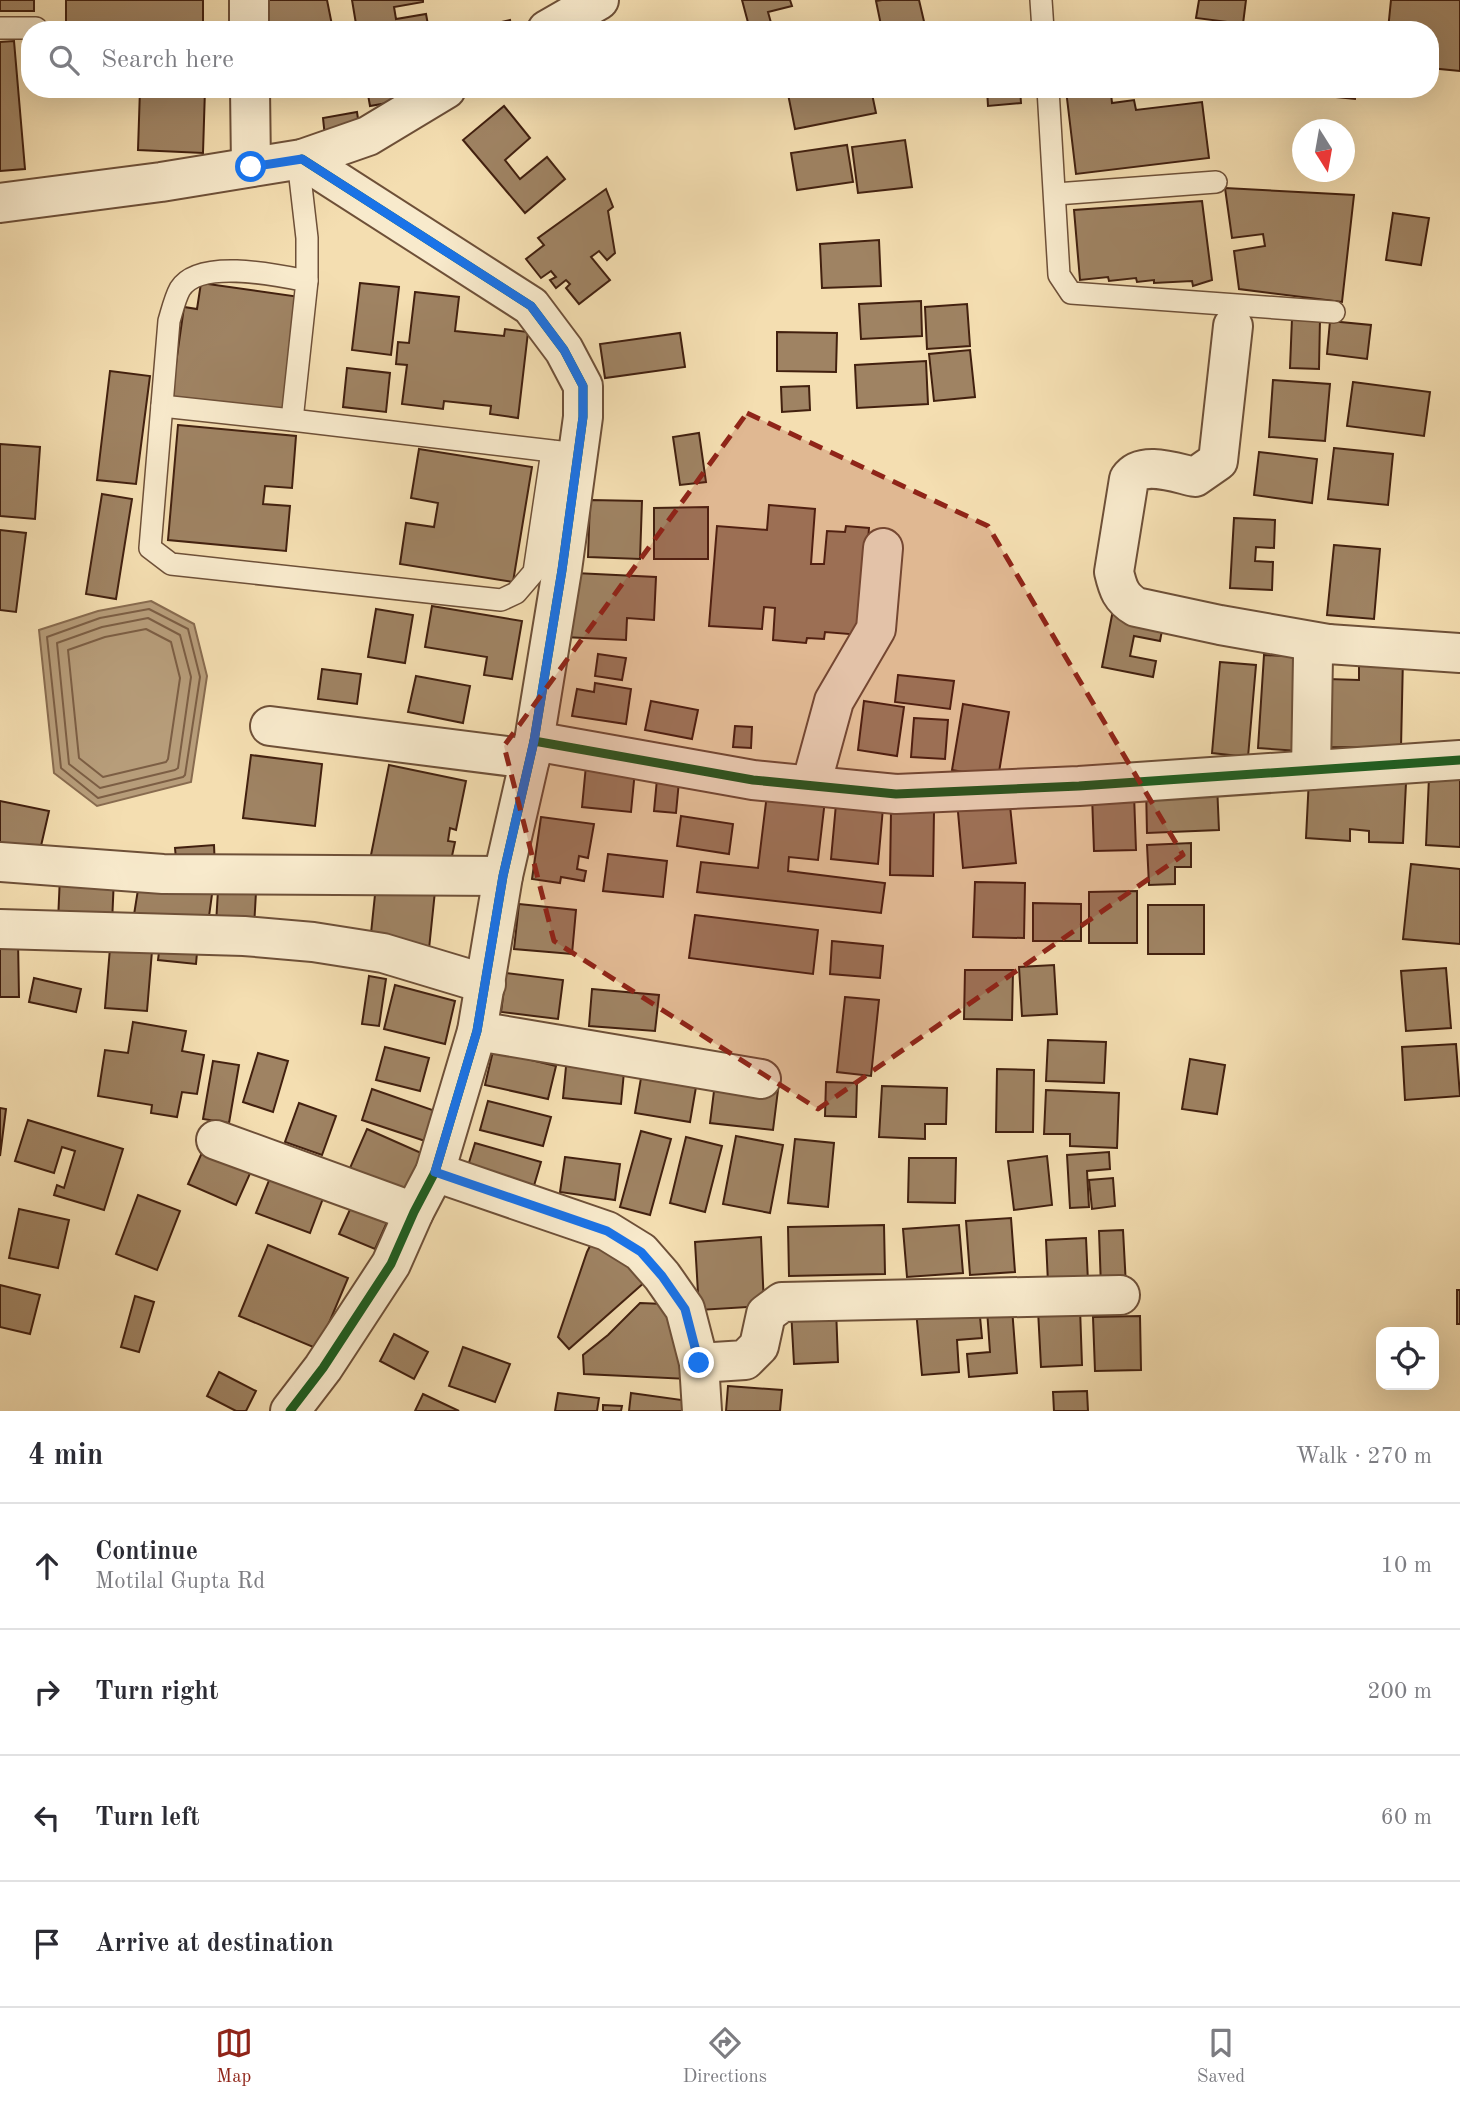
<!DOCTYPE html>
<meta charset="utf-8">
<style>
:root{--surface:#fff;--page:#f7f7f7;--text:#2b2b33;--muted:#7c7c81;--line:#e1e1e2;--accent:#8f2418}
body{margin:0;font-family:"Old Standard TT",serif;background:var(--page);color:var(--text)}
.controls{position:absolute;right:21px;bottom:21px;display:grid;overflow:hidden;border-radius:14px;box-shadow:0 7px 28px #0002}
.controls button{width:63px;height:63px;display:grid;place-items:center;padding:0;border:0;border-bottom:2px solid var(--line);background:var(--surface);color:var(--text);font:35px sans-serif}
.compass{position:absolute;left:1292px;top:119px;width:63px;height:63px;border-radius:50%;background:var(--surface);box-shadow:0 7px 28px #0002;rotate:169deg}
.stop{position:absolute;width:21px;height:21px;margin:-16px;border:5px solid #1a73e8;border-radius:50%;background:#fff}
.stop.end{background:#1a73e8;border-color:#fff;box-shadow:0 2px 7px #0008}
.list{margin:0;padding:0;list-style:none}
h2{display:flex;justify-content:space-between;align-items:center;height:91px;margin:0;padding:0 28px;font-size:30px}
h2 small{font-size:23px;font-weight:400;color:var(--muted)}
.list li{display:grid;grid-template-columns:46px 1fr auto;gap:21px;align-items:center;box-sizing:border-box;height:126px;padding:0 28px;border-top:2px solid var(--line)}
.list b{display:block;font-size:26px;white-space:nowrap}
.list p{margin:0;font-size:23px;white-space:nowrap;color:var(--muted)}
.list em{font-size:23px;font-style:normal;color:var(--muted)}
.icon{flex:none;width:38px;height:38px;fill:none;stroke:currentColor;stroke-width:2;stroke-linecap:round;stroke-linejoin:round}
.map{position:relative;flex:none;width:1460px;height:1411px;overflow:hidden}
.search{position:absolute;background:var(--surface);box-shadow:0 7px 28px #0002;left:21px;right:21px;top:21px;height:77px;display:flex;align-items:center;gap:18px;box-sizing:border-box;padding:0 24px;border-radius:28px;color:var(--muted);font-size:26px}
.sheet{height:595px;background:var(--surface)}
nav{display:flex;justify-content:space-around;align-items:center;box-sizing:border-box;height:98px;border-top:2px solid var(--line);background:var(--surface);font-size:19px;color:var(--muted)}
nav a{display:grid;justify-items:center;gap:4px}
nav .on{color:var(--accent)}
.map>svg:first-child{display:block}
.water{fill:#b79d7a;stroke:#886b4f;stroke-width:2}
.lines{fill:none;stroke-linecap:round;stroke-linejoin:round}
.shore{stroke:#7c5e44;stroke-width:2}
.building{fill:#9f8363;stroke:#42200f;stroke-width:2}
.service-casing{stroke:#6e5038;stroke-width:24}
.minor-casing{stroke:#6e5038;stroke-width:42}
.tertiary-casing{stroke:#6e5038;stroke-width:42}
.service{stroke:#f8eacc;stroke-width:21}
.minor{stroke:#f8eacc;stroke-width:38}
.tertiary{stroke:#f8eacc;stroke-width:38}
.cycleway-casing{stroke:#f8eacc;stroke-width:13}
.cycleway{stroke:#1b5e20;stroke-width:9}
.route{stroke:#1a73e8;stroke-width:9}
.marked{fill:#8f2418;fill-opacity:0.2;stroke:#8f2418;stroke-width:5;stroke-dasharray:14 9;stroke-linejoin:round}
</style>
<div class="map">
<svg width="1460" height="1411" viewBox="0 0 1460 1411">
<rect width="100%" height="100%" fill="#f4deb1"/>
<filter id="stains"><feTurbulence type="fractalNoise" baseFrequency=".00286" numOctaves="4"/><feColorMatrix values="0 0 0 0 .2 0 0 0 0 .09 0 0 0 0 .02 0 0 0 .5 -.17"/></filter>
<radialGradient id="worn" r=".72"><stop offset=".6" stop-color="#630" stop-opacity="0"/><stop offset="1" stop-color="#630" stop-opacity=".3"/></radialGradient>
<polygon class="water" points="151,601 194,624 207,676 191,782 97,806 54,773 39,630 98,611"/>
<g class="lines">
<g class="shore">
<polygon points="149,609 188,629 200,677 185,775 183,777 98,798 61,768 47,637 100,618"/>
<polygon points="148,618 180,635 191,677 178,768 175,770 100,788 69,764 57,643 102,627"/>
<polygon points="146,629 171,642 180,678 168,759 166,762 103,777 79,758 68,650 105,637"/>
</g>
</g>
<g class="building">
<rect x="0" y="0" width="34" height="11"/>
<rect x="66" y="0" width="137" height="30"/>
<polygon points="262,0 327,0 333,30 269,30"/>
<polygon points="352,0 423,0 423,2 394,7 396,19 426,14 429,30 357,30"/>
<polygon points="742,0 790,0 792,6 768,12 773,30 750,30"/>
<polygon points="882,0 919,0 926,30 882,30 876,1"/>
<polygon points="1199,0 1246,0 1243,24 1196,18"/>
<polygon points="1391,0 1460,0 1460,71 1430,68 1430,30 1388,30"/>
<polygon points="510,20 512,30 481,30 480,27"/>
<polygon points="14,41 25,169 0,171 0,42"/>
<polygon points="140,89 205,89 203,153 138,150"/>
<polygon points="367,89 408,89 410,99 370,106"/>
<polygon points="787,89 871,89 876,113 795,129"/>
<polygon points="987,89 1020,89 1021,103 988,106"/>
<polygon points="1093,89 1093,94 1111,93 1112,103 1134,100 1136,110 1202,102 1209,158 1076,174 1066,90"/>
<polygon points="1286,89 1356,89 1355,99 1286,92"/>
<polygon points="504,106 530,138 505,160 520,179 547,157 565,179 525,213 463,140"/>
<polygon points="357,112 360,132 325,137 323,118"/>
<polygon points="905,140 912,187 858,193 852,147"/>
<polygon points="847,145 853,182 797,190 791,153"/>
<polygon points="1225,188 1354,195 1342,302 1239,289 1234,251 1265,246 1263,234 1232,238"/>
<polygon points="606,189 613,207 608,211 615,253 607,260 599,251 591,257 610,280 579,304 566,288 570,284 566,280 556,288 550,280 556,277 551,271 541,278 526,259 544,245 538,238"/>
<polygon points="1202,201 1212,280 1193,286 1192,281 1154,283 1154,280 1137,282 1136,278 1109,281 1108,277 1080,280 1074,210"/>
<polygon points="1393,213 1429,218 1421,265 1386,260"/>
<polygon points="879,240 881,286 822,288 820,244"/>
<polygon points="201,283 300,297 283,414 171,398 184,307 197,309"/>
<polygon points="360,283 399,287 391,355 352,350"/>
<polygon points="415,292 459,297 455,331 504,336 505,329 528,332 518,418 490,414 491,406 444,401 443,409 402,404 407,365 396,364 398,342 409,343"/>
<polygon points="921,301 922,336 861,339 859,304"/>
<polygon points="967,304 970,346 927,349 925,307"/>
<polygon points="1292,318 1320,319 1319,369 1290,368"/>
<polygon points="1330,321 1371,325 1367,359 1327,354"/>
<polygon points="777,332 837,333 836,372 777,371"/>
<polygon points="680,333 685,367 605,378 600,344"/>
<polygon points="970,350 975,397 934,401 929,354"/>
<polygon points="926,361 928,404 857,408 855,365"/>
<polygon points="347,368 390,373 386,412 343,407"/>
<polygon points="110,371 150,376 136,484 97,480"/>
<polygon points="1273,380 1330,384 1325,441 1269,437"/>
<polygon points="1353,382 1430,392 1424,436 1347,426"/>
<polygon points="809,386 810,410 782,412 781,387"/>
<polygon points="178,425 296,436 292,488 265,486 263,504 290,506 286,551 168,540"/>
<polygon points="699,433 706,482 680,485 673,437"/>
<polygon points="0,444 40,447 35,519 0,516"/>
<polygon points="1334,448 1393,454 1388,505 1328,499"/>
<polygon points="419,449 532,467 513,582 400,564 406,523 434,527 438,503 411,498"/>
<polygon points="1259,452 1317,459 1312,503 1254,495"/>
<polygon points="102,494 132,499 116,599 86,594"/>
<polygon points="590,500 642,501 640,559 588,557"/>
<polygon points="769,505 815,509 811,564 824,564 827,531 845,532 846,526 869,528 861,635 825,632 824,639 807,638 806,643 773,640 775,608 764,607 762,629 709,626 717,526 767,530"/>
<polygon points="708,507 708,559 654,559 654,508"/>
<polygon points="1234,518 1275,520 1274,548 1256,547 1255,561 1273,562 1272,590 1230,588"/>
<polygon points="0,530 26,533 16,612 0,610"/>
<polygon points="1334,545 1380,549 1374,619 1327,615"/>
<polygon points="575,573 656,577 654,620 627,618 626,640 564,637"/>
<polygon points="432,606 522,621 512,679 484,675 487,657 425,647"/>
<polygon points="376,609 413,615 405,663 368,657"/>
<polygon points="1113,610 1164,620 1160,641 1134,636 1130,656 1156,661 1153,677 1102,667"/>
<polygon points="598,654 626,658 622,680 595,676"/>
<polygon points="1264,655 1305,657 1299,751 1258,748"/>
<polygon points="1359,656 1403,657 1401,748 1327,747 1328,679 1359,680"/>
<polygon points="1220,662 1256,665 1248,757 1212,753"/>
<polygon points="322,669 361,674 357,704 318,699"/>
<polygon points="898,675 954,681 950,709 895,702"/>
<polygon points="416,676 470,686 463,723 408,712"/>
<polygon points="595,683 631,689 626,724 572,716 577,689 594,692"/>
<polygon points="651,701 698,710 692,739 645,730"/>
<polygon points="864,701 904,707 897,756 858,750"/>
<polygon points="963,704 1009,712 998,778 952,770"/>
<polygon points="914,718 948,720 945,759 911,757"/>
<polygon points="735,726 752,727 751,748 733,747"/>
<polygon points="251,755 322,764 315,826 243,818"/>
<polygon points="587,755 636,760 631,812 582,807"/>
<polygon points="389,765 466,781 456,830 450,828 448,841 455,842 449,870 370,860"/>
<polygon points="1429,777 1460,779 1460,847 1426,845"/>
<polygon points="1309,778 1406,783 1403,843 1369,842 1369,831 1350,829 1350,841 1306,838"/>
<polygon points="657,779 679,781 676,813 654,811"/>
<polygon points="1217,784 1219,830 1147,833 1146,786"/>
<polygon points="767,794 825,800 818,860 789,857 788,871 885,883 881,913 697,892 701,862 758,868"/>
<polygon points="1134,794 1136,850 1094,851 1092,795"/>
<polygon points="1009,796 1016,863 963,868 957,801"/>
<polygon points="0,801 49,811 38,859 0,851"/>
<polygon points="836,804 883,808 878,864 831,859"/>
<polygon points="891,811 934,811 933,876 890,875"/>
<polygon points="681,816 733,824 729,854 677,846"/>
<polygon points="541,817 594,824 588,858 579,856 577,869 586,871 584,881 561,877 560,883 532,879"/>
<polygon points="1191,843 1191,867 1175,867 1175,884 1149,885 1147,845"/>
<polygon points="214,845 215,868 177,870 175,848"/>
<polygon points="608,854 667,861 663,897 603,891"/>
<polygon points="1411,864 1460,869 1460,944 1403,939"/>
<polygon points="60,876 114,878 112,923 58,921"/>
<polygon points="140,877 213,887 207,931 133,921"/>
<polygon points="975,882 1025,883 1024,938 973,937"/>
<polygon points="376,885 435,891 429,949 370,943"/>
<polygon points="218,890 256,892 254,927 216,924"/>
<polygon points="1137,891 1137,943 1089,943 1089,892"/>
<polygon points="1033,903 1081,904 1081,941 1033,941"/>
<polygon points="519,904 576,910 572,954 514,949"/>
<rect x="1148" y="905" width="56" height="49"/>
<polygon points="695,915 818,930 813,974 689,958"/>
<polygon points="111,936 153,939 147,1011 105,1008"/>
<polygon points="161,936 198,941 196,964 158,960"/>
<polygon points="0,939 18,939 19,997 0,997"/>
<polygon points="832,941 883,946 880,978 830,974"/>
<polygon points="1054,965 1057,1014 1022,1016 1019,967"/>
<polygon points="1446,968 1451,1028 1406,1031 1401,971"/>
<polygon points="965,970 1013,970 1012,1020 964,1019"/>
<polygon points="506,973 563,980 558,1019 501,1012"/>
<polygon points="369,976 386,979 379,1026 362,1024"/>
<polygon points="34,978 81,989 76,1012 29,1002"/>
<polygon points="395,985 455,1001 445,1044 384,1029"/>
<polygon points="592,989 659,995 655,1031 589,1026"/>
<polygon points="845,997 879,1000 871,1076 837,1072"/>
<polygon points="133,1022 186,1031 182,1051 204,1055 197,1094 182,1092 177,1117 151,1113 152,1105 98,1096 105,1050 128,1053"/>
<polygon points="1048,1040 1106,1042 1104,1083 1046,1081"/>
<polygon points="1456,1044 1460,1096 1405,1100 1402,1047"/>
<polygon points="385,1047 429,1058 420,1091 376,1080"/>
<polygon points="493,1051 556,1066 548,1099 485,1085"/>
<polygon points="258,1053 288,1061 273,1112 243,1102"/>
<polygon points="567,1056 625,1061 621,1104 563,1098"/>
<polygon points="1190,1059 1225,1065 1217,1114 1182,1109"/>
<polygon points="213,1061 239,1065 229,1123 203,1119"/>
<polygon points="997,1069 1034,1070 1033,1132 996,1132"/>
<polygon points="641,1078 696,1087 690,1122 635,1113"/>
<polygon points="826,1082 857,1083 856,1117 825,1116"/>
<polygon points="715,1083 778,1090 773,1130 710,1123"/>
<polygon points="882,1086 947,1088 946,1124 925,1124 925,1139 879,1137"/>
<polygon points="372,1089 444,1114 434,1144 362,1120"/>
<polygon points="1046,1090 1119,1093 1117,1148 1070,1146 1070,1134 1044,1134"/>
<polygon points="488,1101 551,1117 543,1146 480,1130"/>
<polygon points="299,1103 336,1116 322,1155 285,1142"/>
<polygon points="0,1108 6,1109 0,1156"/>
<polygon points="28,1120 123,1149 104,1210 54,1195 57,1185 64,1188 75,1151 62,1147 54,1173 15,1161"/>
<polygon points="367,1129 428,1156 410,1195 350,1168"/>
<polygon points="641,1131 671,1139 650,1215 620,1207"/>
<polygon points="736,1136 783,1145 770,1213 723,1204"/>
<polygon points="686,1137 722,1146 705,1212 670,1203"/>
<polygon points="795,1139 834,1143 828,1207 788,1203"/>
<polygon points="475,1143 541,1162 533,1189 467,1169"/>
<polygon points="204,1148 252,1169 236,1205 188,1184"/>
<polygon points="1109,1152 1110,1169 1087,1171 1089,1207 1070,1208 1067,1155"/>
<polygon points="1047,1156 1052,1205 1014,1210 1008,1161"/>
<polygon points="565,1157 620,1164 615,1200 560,1192"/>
<polygon points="909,1158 956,1158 955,1203 908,1202"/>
<polygon points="272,1173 325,1193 310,1233 256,1213"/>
<polygon points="1113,1178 1115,1206 1092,1209 1089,1180"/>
<polygon points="138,1195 180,1211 157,1270 116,1254"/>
<polygon points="352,1205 388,1220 375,1249 339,1234"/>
<polygon points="19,1209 69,1220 58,1268 9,1258"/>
<polygon points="1011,1218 1015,1272 970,1275 966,1221"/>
<polygon points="884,1225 885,1274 789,1276 788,1227"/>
<polygon points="959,1225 963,1273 907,1277 903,1229"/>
<polygon points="1123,1230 1126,1286 1101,1287 1099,1231"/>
<polygon points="595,1236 646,1281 569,1349 558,1337 587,1252"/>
<polygon points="761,1237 764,1306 699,1310 695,1242"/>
<polygon points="1086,1238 1088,1282 1048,1283 1046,1240"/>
<polygon points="268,1245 348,1278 318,1349 239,1316"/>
<polygon points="0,1285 40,1295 30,1334 0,1327"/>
<rect x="1457" y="1290" width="3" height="34"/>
<polygon points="135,1296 154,1302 139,1352 121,1347"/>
<polygon points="640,1303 664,1304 688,1379 584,1374 583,1355 608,1335"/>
<polygon points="979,1306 982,1338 957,1340 959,1372 922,1375 916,1310"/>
<polygon points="836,1308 838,1362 794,1364 791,1310"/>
<polygon points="1012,1308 1017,1373 969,1377 967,1354 990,1352 987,1310"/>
<polygon points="1080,1308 1082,1365 1041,1367 1038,1310"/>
<polygon points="1140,1316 1141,1370 1095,1371 1093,1317"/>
<polygon points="394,1334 428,1352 414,1379 380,1361"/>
<polygon points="463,1347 510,1364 495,1402 449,1386"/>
<polygon points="219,1372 256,1391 246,1411 236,1411 207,1396"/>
<polygon points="728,1386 782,1390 780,1411 726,1411"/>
<polygon points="1087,1391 1088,1411 1054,1411 1053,1392"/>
<polygon points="558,1393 599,1398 597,1411 555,1411"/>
<polygon points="631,1393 689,1401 687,1411 629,1411"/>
<polygon points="423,1394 459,1411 415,1411"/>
<polygon points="603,1405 622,1406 621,1411 603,1411"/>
</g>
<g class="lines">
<g class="service-casing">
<g id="service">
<polyline points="1041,0 1043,30"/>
<polyline points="0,28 36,28"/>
<polyline points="1048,89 1059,275 1071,293 1334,312"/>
<polyline points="298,160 307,238 307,281"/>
<polyline points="1056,194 1216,182"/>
<polyline points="162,406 292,420"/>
<path d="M 552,451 L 534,572 L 516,593 L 501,600 L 171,564 L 150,548 L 169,321 C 172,311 175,298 180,289 C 199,258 277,275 307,281 L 292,420 L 552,451 L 577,454"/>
</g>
</g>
<g class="minor-casing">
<g id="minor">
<path d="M 1233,326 L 1218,461 L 1195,477 C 1176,473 1142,460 1129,479 L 1114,572 C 1118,589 1121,598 1136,607 L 1220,625 L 1328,644"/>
<polyline points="270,726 530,759"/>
<polyline points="534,741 753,780 896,794 1079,786 1460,760"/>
<polyline points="1311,770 1313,657 1317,650 1328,644 1460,653"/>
<polyline points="811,785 834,701 876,629 883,548"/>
<polyline points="0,862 163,874 503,876"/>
<polyline points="0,929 244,936 313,942 383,953 486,984"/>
<polyline points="477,1031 761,1079"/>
<polyline points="216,1140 414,1212"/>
<polyline points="435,1172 607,1231 641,1252 662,1276 685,1309 699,1363 702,1411"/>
<polyline points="699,1363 745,1360 759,1346 766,1314 782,1302 1120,1295"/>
<polyline points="290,1411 323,1368 391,1264 414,1212 435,1172 477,1031 503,876 534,741 562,570 583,417 583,386 564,350 531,306 302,159"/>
</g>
</g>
<g class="tertiary-casing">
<g id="tertiary">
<polyline points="249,0 249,30"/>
<polyline points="547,30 599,0"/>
<polyline points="250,89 251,167"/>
<polyline points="0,203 161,182 302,159 368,136 446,89"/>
</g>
</g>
<use href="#service" class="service"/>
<use href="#minor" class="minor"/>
<use href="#tertiary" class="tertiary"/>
<g class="cycleway-casing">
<g id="cycleway">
<polyline points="534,741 753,780 896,794 1079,786 1460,760"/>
<polyline points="290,1411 323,1368 391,1264 414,1212 435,1172 477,1031 503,876 534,741 562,570 583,417 583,386 564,350 531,306 302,159"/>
</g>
</g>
<use href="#cycleway" class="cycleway"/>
</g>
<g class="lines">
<polyline class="route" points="251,167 302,159 531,306 564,350 583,386 583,417 562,570 534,741 503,876 477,1031 435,1172 607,1231 641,1252 662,1276 685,1309 699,1363"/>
</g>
<path class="marked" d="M 747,413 L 988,526 L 1183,855 L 818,1109 L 554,941 L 504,746 Z"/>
<rect width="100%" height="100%" filter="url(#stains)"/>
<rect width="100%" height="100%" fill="url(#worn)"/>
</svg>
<div class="controls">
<button><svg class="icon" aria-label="locate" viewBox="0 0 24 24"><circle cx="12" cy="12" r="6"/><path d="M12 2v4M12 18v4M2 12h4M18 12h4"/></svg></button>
</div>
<svg class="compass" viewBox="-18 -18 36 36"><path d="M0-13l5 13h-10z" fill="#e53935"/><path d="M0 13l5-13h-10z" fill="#7c7c81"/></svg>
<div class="stop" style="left:251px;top:167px"></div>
<div class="stop end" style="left:699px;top:1363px"></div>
<div class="search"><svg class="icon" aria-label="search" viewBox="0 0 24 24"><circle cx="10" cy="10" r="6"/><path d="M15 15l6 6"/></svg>Search here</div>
</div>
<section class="sheet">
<h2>4 min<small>Walk · 270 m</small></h2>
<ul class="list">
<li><svg class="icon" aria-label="ahead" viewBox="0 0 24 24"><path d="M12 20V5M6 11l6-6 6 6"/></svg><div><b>Continue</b><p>Motilal Gupta Rd</p></div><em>10 m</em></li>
<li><svg class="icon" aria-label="right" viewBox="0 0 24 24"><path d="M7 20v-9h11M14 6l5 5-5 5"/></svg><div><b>Turn right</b></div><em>200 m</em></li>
<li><svg class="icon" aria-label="left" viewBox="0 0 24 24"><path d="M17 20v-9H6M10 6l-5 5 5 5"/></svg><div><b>Turn left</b></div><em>60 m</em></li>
<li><svg class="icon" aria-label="arrive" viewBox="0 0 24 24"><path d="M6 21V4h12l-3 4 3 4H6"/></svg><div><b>Arrive at destination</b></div></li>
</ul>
</section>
<nav>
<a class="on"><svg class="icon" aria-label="map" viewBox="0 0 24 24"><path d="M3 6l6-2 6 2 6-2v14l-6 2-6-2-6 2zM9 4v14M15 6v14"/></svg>Map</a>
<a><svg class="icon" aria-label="directions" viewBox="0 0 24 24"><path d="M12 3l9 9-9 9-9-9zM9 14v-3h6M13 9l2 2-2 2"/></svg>Directions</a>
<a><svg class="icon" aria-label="saved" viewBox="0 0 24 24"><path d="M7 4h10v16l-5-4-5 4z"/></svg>Saved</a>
</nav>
